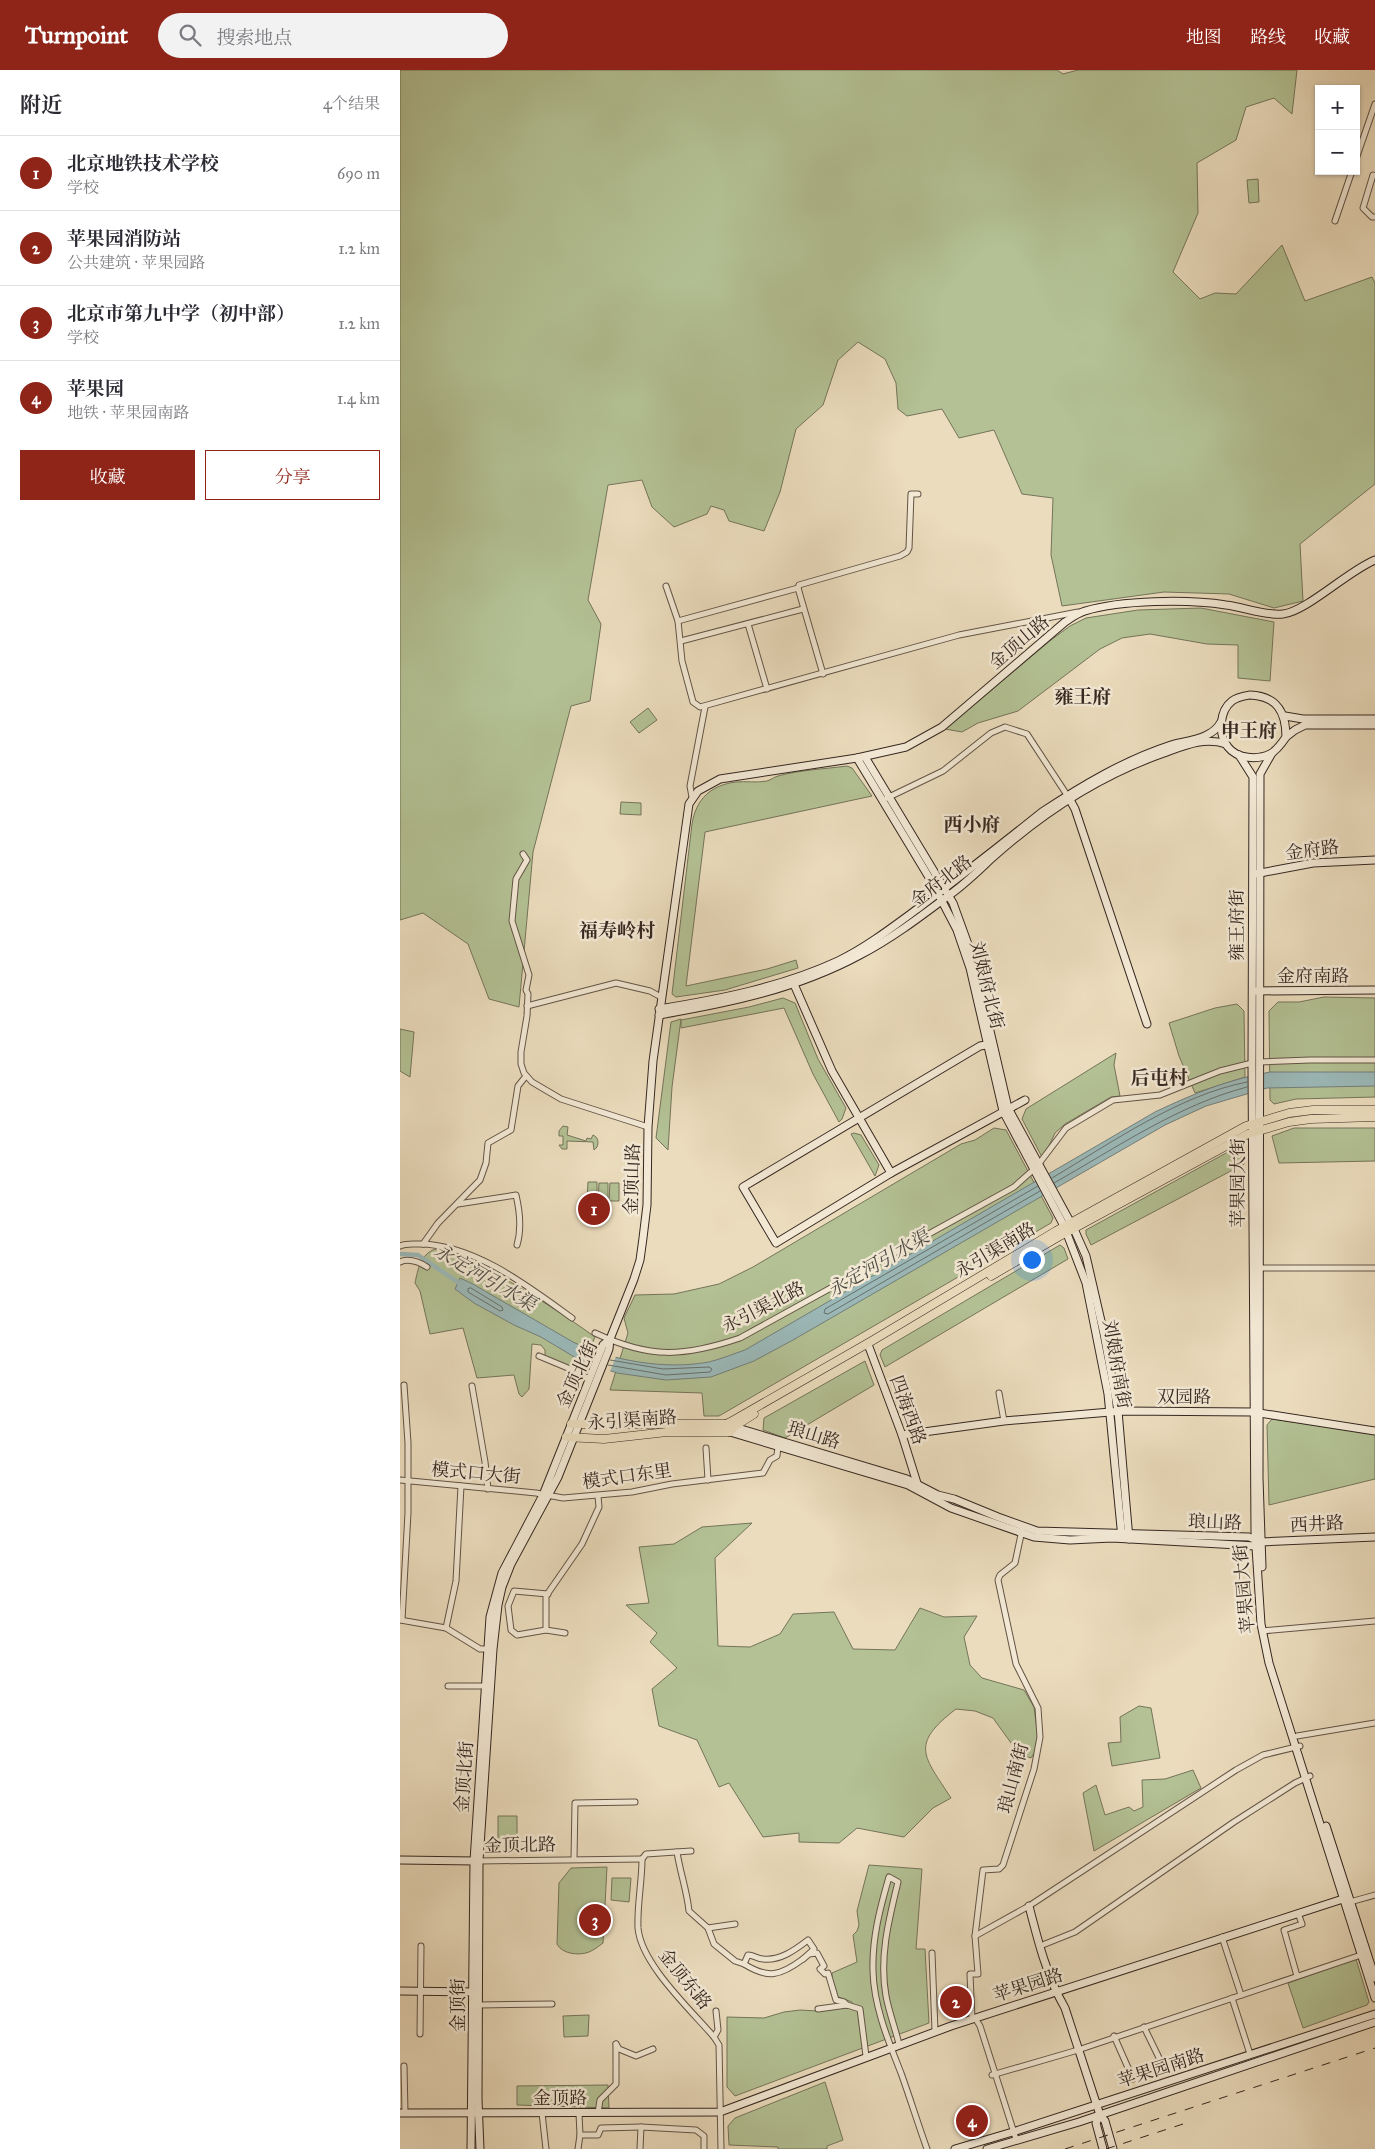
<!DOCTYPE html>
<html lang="zh">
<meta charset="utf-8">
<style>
:root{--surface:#fff;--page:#f2f2f3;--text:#2b2b33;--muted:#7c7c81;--line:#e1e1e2;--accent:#8f2418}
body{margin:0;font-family:"IM FELL Great Primer","Noto Serif SC",serif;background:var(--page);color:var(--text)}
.controls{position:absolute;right:15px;top:15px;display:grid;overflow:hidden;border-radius:0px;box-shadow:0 1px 4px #0004}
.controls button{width:45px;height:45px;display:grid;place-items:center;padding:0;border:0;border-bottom:1px solid var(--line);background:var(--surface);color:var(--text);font:25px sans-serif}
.you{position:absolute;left:631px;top:1189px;width:18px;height:18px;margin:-12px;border:4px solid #fff;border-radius:50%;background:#1a73e8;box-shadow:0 0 0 8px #1a73e833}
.badge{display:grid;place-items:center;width:32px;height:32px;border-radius:50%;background:var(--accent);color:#fff;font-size:16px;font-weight:700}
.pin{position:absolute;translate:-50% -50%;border:2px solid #fff;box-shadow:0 1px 5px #0006}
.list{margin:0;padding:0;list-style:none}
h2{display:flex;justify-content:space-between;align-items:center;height:65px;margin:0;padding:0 20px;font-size:21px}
h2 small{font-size:16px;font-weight:400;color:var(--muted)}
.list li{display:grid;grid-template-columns:32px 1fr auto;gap:15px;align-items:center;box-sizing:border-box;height:75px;padding:0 20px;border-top:1px solid var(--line)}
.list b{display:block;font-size:19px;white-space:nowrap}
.list p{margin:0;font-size:16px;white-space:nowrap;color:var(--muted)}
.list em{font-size:16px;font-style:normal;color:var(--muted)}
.actions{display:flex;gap:10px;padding:15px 20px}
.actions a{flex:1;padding:11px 0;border:1px solid var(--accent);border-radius:0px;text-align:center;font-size:18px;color:var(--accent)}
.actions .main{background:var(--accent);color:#fff}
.icon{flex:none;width:28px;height:28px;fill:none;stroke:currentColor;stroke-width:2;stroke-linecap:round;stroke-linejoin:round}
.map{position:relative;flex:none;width:975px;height:2079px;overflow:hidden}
header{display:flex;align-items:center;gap:30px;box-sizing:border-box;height:70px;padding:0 25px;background:var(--accent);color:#fff}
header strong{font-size:24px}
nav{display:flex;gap:28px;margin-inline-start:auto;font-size:18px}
.search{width:350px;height:45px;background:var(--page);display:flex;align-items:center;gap:12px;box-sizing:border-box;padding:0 18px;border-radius:28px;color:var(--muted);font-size:19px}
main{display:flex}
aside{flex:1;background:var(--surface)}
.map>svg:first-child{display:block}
.green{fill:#b3c194;stroke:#74745a}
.water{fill:#9bb9b9;stroke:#727f7c}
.pier{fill:#ebdcbd}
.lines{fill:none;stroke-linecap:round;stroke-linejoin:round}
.shore{stroke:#68706c;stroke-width:1}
.canal{stroke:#9bb9b9;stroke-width:4.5}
.street-casing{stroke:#625447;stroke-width:7}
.secondary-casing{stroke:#352720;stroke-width:9}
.primary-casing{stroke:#352720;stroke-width:9}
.street{stroke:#f2e8d4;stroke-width:5}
.secondary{stroke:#f2e8d4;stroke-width:7}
.primary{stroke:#ebdcbd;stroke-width:8}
.rail{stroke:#352720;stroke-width:1;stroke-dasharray:9 9;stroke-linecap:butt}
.labels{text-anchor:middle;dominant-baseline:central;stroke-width:5;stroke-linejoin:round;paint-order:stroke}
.street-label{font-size:18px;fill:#352720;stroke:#f2e8d4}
.neighbourhood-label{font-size:19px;font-weight:bold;fill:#352720;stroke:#f2e8d4}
.water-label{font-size:19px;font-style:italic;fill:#4e4c46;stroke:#f2e8d4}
</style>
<header>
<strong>Turnpoint</strong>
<div class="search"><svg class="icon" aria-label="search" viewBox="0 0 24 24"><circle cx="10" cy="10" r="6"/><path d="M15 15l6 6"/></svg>搜索地点</div>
<nav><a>地图</a><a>路线</a><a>收藏</a></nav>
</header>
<main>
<aside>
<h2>附近<small>4个结果</small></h2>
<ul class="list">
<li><span class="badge">1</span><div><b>北京地铁技术学校</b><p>学校</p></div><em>690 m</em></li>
<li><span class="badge">2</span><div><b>苹果园消防站</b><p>公共建筑 · 苹果园路</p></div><em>1.2 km</em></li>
<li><span class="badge">3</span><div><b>北京市第九中学（初中部）</b><p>学校</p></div><em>1.2 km</em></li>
<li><span class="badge">4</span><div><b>苹果园</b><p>地铁 · 苹果园南路</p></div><em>1.4 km</em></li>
</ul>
<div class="actions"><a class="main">收藏</a><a>分享</a></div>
</aside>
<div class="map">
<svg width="975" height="2079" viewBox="0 0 975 2079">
<rect width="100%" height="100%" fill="#ebdcbd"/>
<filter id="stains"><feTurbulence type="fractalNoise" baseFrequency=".004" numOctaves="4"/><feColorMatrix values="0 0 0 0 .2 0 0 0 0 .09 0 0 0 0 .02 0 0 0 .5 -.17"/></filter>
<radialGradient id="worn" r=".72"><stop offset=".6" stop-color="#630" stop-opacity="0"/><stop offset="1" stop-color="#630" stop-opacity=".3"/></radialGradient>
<g class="green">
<polygon points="0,0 657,0 663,4 678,0 897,0 892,44 874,28 846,37 836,70 797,93 798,143 773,202 800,229 815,223 836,224 882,175 905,231 972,207 975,213 975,414 900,474 903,531 874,538 829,524 764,522 662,536 651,485 653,428 622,424 594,360 559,368 542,339 507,346 498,339 496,313 485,289 458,272 438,290 423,335 396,359 380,422 364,461 329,451 324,440 311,436 307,444 274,457 252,437 242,410 208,415 188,530 201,554 190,631 171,636 133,782 119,937 89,929 68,874 23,843 0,850"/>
<polygon points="858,109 859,132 849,133 847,110"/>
<polygon points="801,538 874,552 870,611 838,608 838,575 807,574 750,564 722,568 700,579 618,641 578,653 562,662 545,659 651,570 670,556 686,548 738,540"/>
<polygon points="248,638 257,650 239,663 230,652"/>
<path d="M 447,696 L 452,698 L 472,726 L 305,762 L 286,916 L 367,899 L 396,890 L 398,898 L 325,920 L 276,927 L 272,924 L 292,754 C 296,729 311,715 336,712 C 346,711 357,713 367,711 C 371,710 374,707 378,706 C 399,700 425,699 447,696 Z"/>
<polygon points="221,732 241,733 241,745 220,744"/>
<polygon points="924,927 975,928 975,1027 896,1029 874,1034 870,1030 869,941 878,932 899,932"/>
<polygon points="383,928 395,933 418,989 446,1038 442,1049 439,1052 413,1004 384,938 281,958 281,950 349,937"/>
<polygon points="837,934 844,941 845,1007 795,1023 779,986 769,953 815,938"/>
<polygon points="281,949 272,1017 268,1080 256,1068 271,952"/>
<polygon points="0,959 14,962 10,1007 0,1001"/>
<polygon points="716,983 714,995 720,1026 711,1027 665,1054 655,1063 643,1089 622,1049 626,1039"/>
<path d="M 163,1056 L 168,1057 L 167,1065 L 186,1071 L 187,1068 L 191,1069 L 193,1065 C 198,1067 199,1072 197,1077 L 194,1080 L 193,1072 L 167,1071 L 167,1079 L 162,1079 L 159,1075 L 163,1075 L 163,1066 L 159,1066 L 159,1061 Z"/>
<polygon points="594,1058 606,1060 653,1148 651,1153 319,1346 304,1346 302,1323 210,1320 228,1263 224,1248 235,1225 274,1224 319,1214 353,1197 561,1074 575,1070"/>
<polygon points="894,1058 975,1058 975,1091 879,1093 872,1066"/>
<polygon points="454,1063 461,1065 479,1095 475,1106 451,1064"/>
<polygon points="837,1077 843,1086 844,1094 691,1175 686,1164 686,1160"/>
<polygon points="188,1112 197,1112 197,1131 187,1130"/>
<polygon points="199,1113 208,1113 208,1131 198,1131"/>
<polygon points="210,1113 219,1113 219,1131 209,1131"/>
<polygon points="660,1175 664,1178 668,1189 485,1297 480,1285 482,1280"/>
<path d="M 35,1179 C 58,1182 77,1194 98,1205 C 132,1224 163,1244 195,1267 L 180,1302 L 145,1286 L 145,1280 L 141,1275 L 132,1274 L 129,1319 L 122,1327 L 119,1324 L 114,1305 L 77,1308 L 63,1258 L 30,1264 L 20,1221 L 15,1213 C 18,1199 20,1185 35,1179 Z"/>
<polygon points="465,1291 474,1315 385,1368 363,1360 364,1348"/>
<polygon points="872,1349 975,1364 975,1409 869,1435 867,1355"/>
<path d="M 352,1453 L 315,1488 L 318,1576 L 350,1577 L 380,1564 L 393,1544 L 434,1542 L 453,1579 L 495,1580 L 520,1538 L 544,1547 L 577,1546 L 564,1567 L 570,1595 L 582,1608 L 624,1620 L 634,1637 L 639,1676 L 631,1688 L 619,1684 L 593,1648 L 575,1641 L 556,1639 C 509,1675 524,1686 551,1728 L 533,1738 L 504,1767 L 457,1758 L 439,1773 L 399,1772 L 399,1763 L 363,1767 L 329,1713 L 319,1717 L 297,1670 L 259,1656 L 252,1619 L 277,1598 L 250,1572 L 257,1563 L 226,1535 L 249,1533 L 239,1477 L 274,1474 L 302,1457 Z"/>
<polygon points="739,1636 751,1638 760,1688 712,1696 708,1673 721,1672 720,1647"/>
<polygon points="793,1700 801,1718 694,1781 683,1723 696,1715 705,1745 729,1737 734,1741 743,1737 742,1710 765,1709"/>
<polygon points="98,1746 117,1746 117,1772 98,1773"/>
<polygon points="469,1795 522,1799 516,1879 525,1879 529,1953 335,2026 327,2017 327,1947 364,1948 384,1942 400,1940 417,1941 452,1936 452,1932 436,1926 432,1919 432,1903 457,1892 453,1865 457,1861 459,1855 457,1841"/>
<path d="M 207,1797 L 203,1873 C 199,1876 194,1880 189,1882 C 179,1886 162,1884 157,1874 L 159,1813 L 171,1798 Z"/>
<polygon points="212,1808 231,1808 229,1832 211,1830"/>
<polygon points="956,1889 969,1932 967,1935 903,1958 888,1913"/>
<polygon points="189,1945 188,1966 164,1967 163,1946"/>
<polygon points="425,2012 443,2070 427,2076 427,2079 378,2079 378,2077 329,2075 328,2056 335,2048"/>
<polygon points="208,2015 209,2038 117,2035 117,2016"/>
</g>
<path class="water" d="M 870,1002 L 975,1002 L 975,1016 L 867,1018 L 806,1036 L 765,1055 L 393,1270 L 354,1291 L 311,1307 L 266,1310 L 217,1303 L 181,1291 L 141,1267 L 114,1255 L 74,1233 L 55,1219 L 60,1208 L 71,1213 L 173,1272 C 213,1291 265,1300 309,1292 C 321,1289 333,1284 345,1280 L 755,1042 C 795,1023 827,1010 870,1002 Z"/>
<polygon class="pier" points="193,1277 217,1284 209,1304 185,1295"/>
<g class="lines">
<g class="shore">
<path d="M 652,1108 C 711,1073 779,1025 847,1012"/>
<path d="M 654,1113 C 716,1078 778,1035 847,1017"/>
<polyline points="638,1116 425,1239 424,1243 428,1244 640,1121"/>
<polygon points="71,1218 102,1237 103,1240 100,1241 68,1222 68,1219"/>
<polyline points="208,1295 266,1305 310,1302 312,1299 309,1297 263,1299 210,1290"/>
</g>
<polyline class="canal" points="0,1184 18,1185 62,1215"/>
<g class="street-casing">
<g id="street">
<polyline points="956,89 975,34"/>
<polyline points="973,105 963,138 972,147 975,147"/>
<polyline points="935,151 952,101"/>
<polyline points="266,516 278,551 282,591 293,632 300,637 559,565 678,542"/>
<polyline points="398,518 423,604"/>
<polyline points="278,551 398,518 399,515 500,486 507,482 509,478 511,424 518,424"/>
<polyline points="348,554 367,619"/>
<polyline points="281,571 403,539"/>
<polyline points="292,727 290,716 305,637"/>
<polyline points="487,728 543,701 591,663 605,657 627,664 667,725"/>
<polyline points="123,784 127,790 116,809 112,851 129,905 126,920 128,924 127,946 121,982 121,994 124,1003 132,1012 161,1029 248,1057"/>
<polyline points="127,936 216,913 250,921 261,927"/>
<polyline points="860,992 910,990 975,990"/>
<polyline points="638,1095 666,1058 713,1030 760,1025 820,1001 852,993"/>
<path d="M 58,1134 L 116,1125 C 120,1142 122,1158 117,1175"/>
<polyline points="23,1174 38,1153 80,1110 86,1093 88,1073 111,1060 118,1016 126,1006"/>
<path d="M 0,1176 C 6,1173 12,1174 19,1174 C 74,1174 129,1217 172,1248"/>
<path d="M 0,1192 C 9,1188 19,1192 27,1197"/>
<polyline points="859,1198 975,1198"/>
<path d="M 195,1263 C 250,1289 284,1287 340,1268 L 614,1117 L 633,1100"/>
<polyline points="139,1286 175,1301 189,1309"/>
<polyline points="72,1316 85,1392 88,1419"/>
<polyline points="599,1323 604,1351"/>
<polyline points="306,1378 308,1410"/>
<polyline points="0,1410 136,1423 163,1428 232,1422 272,1414 363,1403 370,1390 377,1386 378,1376"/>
<polyline points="0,1550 46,1558 80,1579 91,1579"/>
<polyline points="2,1550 8,1443 8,1373 4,1315"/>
<polyline points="46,1558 56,1511 61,1416"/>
<polyline points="146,1560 117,1565 111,1560 108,1536 114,1521 148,1524"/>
<polyline points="862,1561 975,1551"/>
<polyline points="165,1563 146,1560 146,1526 182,1474 199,1437 198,1426"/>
<polyline points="48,1616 85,1616"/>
<polyline points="897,1666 975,1653"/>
<path d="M 277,1782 C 280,1802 287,1821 289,1841 L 308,1858 L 335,1854"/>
<polyline points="174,1789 175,1733 235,1732"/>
<path d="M 242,1789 C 242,1812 237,1835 238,1858 C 241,1894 291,1940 314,1967 L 319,1975 L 321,2079"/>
<polyline points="242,1789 246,1784 291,1781"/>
<polyline points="79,1791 242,1789"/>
<polyline points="950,1832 975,1825"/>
<path d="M 308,1858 L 314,1874 L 335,1891 L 344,1894 L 348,1885 C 354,1885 357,1889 363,1889 C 380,1891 395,1880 408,1870 L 414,1879 L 403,1889 L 409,1884 L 417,1883 L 424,1896 L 420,1899 L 425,1904 L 428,1903 L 436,1930 L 444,1932 L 447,1935"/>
<polyline points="575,1866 629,1836 836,1700 863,1685 900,1676"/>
<polyline points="822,1867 841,1925"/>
<polyline points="640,1876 675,1862 834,1752 895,1713 910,1706"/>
<polyline points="532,1883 535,1961"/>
<path d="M 344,1894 C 368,1909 380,1906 403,1889"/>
<polyline points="897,1906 884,1860 902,1854 898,1843"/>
<polyline points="832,1928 850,1984"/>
<polyline points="79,1935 152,1934"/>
<polyline points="418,1939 447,1935 460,1939 466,1986"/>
<polyline points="575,1948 580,1956 616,2069"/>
<polyline points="572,1949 570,1904 578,1904 575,1866 583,1800 599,1799 603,1795 634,1699 640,1667 638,1638 616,1594 598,1510 600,1505 615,1493 622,1460"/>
<polyline points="744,1957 764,1998"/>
<polyline points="20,1964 21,1876"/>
<polyline points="714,1966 733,2009"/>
<polyline points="314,1967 318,1960 316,1941"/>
<polyline points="216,1974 219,1979 236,1986 253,1979"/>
<path d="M 499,1974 C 495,1958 489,1942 486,1926 C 479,1887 489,1849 498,1812 L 489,1807 C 480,1838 472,1868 473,1901 C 474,1937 488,1970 501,2003 C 510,2028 518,2054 527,2079"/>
<polyline points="4,1996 5,2043"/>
<polyline points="592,2005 678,1980 961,1885"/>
<polyline points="142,2043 146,2079"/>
<polyline points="179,2043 180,2065 198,2065 201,2058 241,2057"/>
<polyline points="198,2043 200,2030 216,2014 216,1974"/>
<polyline points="178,2079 180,2065"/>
<polyline points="240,2079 241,2057 296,2060 304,2066 304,2079"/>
</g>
</g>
<g class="secondary-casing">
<g id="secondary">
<path d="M 850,625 C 877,626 886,642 886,667 C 882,673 876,681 870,684 C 858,690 837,689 828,677 C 818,665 819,641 832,631 C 837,627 844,626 850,625 Z"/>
<polyline points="885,646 903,649 975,649"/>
<polyline points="886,667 895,660 905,655 975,655"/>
<polyline points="839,685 853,707 852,996 855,1462 861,1554 869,1593 975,1928"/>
<polyline points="465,687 553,833 573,888 608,1038 674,1159 686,1186 704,1264 718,1341 729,1469"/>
<polyline points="457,688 533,814 557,860 570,898 603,1041 664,1156 686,1213 708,1324 722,1468"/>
<polyline points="669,728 675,739 747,954"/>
<polyline points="855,804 913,793 975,790"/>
<polyline points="393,912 432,1001 491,1103"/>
<polyline points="855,921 975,920"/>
<path d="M 259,939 C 320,929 382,917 438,891 C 467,877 494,856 520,837 C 561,806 602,774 642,742 C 683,715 725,690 771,675 C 789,670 812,669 821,652"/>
<path d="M 259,945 C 329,933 397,919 460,885 C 491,869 520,847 548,826 C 564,815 577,802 591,789 C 641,744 701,705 764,683 C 786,675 804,667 826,674"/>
<polyline points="586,975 580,976 343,1117 376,1173 491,1103 625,1030"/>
<polyline points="469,1277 502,1365 517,1413"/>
<polyline points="331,1356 507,1409 538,1425 554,1429 598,1447 637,1461 849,1467 859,1471"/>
<polyline points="330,1362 508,1415 551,1438 634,1467 670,1470 712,1468 856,1476 861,1472 975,1467"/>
<polyline points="502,1365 604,1351 722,1341 853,1342 975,1361"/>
<polyline points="862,1497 859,1408 860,704 872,683"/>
<polyline points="926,1756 975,1908"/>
<polyline points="0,1790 76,1791"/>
<path d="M 629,1836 C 638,1871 647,1907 665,1938 L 700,2045 L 705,2051 L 713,2079"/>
<polyline points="0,1921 74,1922"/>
<polyline points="0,2043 320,2042 551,1956 946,1828"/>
<polyline points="700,2045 696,2053 703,2079"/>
<polyline points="71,2079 74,1791 90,1547 102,1503 143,1425 203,1275 210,1269"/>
<path d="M 80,2079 L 78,2030 L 79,1791 L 93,1579 L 98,1535 L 102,1517 L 111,1494 L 158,1407 L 209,1279 L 210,1269 L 234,1209 L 240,1190 L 243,1168 L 247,1135 L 248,1057 L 253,991 L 289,734 L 298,721 L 320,709 L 457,688 L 506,677 L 542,657 L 665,552 C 671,548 678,543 685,541 C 721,530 788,529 826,535 C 844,537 865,546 883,544 C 907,541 948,501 975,490"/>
<polyline points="555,2079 616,2061 975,1944"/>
<polyline points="587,2079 679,2052 975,1952"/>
</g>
</g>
<g class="primary-casing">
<g id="primary">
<polyline points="591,1206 658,1167 848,1064 889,1052 911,1049 975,1047"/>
<polyline points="171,1354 326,1354"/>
<polyline points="330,1362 326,1354 334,1350 470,1272 656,1161 846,1056 889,1043 913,1040 975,1040"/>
<polyline points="330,1362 335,1356 354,1344"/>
<polyline points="166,1367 204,1369 267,1362 330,1362"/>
</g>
</g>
<use href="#street" class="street"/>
<use href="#secondary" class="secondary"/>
<use href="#primary" class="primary"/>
<g class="rail">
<polyline points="665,2079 975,1978"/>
<polyline points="706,2079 783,2054"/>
</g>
</g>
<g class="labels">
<g class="street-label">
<text transform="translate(619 572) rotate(-40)">金顶山路</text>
<text transform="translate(912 780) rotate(-7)">金府路</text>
<text transform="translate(541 811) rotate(-38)">金府北路</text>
<text transform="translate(837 855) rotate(-90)">雍王府街</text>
<text x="913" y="906">金府南路</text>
<text transform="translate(587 915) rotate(76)">刘娘府北街</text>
<text transform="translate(232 1109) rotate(-88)">金顶山路</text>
<text transform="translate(838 1113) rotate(-90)">苹果园大街</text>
<text transform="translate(595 1180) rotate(-31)">永引渠南路</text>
<text transform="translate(363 1237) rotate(-27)">永引渠北路</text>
<text transform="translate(717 1294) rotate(80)">刘娘府南街</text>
<text transform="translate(177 1304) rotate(-65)">金顶北街</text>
<text x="784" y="1327">双园路</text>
<text transform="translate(508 1340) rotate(70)">四海西路</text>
<text transform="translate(232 1350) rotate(-4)">永引渠南路</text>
<text transform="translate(414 1365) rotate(17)">琅山路</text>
<text transform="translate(76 1403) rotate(5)">模式口大街</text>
<text transform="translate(227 1406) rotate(-8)">模式口东里</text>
<text transform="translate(815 1452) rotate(2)">琅山路</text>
<text transform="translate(917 1454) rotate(-3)">西井路</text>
<text transform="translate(844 1519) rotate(-95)">苹果园大街</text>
<text transform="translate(64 1707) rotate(-86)">金顶北街</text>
<text transform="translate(613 1708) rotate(-75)">琅山南街</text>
<text transform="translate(120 1775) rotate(-1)">金顶北路</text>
<text transform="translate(285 1909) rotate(51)">金顶东路</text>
<text transform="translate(628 1915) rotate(-18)">苹果园路</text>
<text transform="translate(58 1935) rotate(-90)">金顶街</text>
<text transform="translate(761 1998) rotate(-18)">苹果园南路</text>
<text x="160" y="2028">金顶路</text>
</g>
<g class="neighbourhood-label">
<text x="683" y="626">雍王府</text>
<text x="849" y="660">申王府</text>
<text x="572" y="754">西小府</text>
<text x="217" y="860">福寿岭村</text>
<text x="759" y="1007">后屯村</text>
</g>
<g class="water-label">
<text transform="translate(478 1193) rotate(-30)">永定河引水渠</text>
<text transform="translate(85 1207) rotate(30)">永定河引水渠</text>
</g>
</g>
<rect width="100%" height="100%" filter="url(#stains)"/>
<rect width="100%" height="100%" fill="url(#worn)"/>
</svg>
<div class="controls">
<button>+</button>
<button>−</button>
</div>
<div class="you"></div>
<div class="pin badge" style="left:194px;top:1139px">1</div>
<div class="pin badge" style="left:556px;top:1932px">2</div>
<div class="pin badge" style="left:195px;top:1850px">3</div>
<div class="pin badge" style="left:572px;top:2051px">4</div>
</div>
</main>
